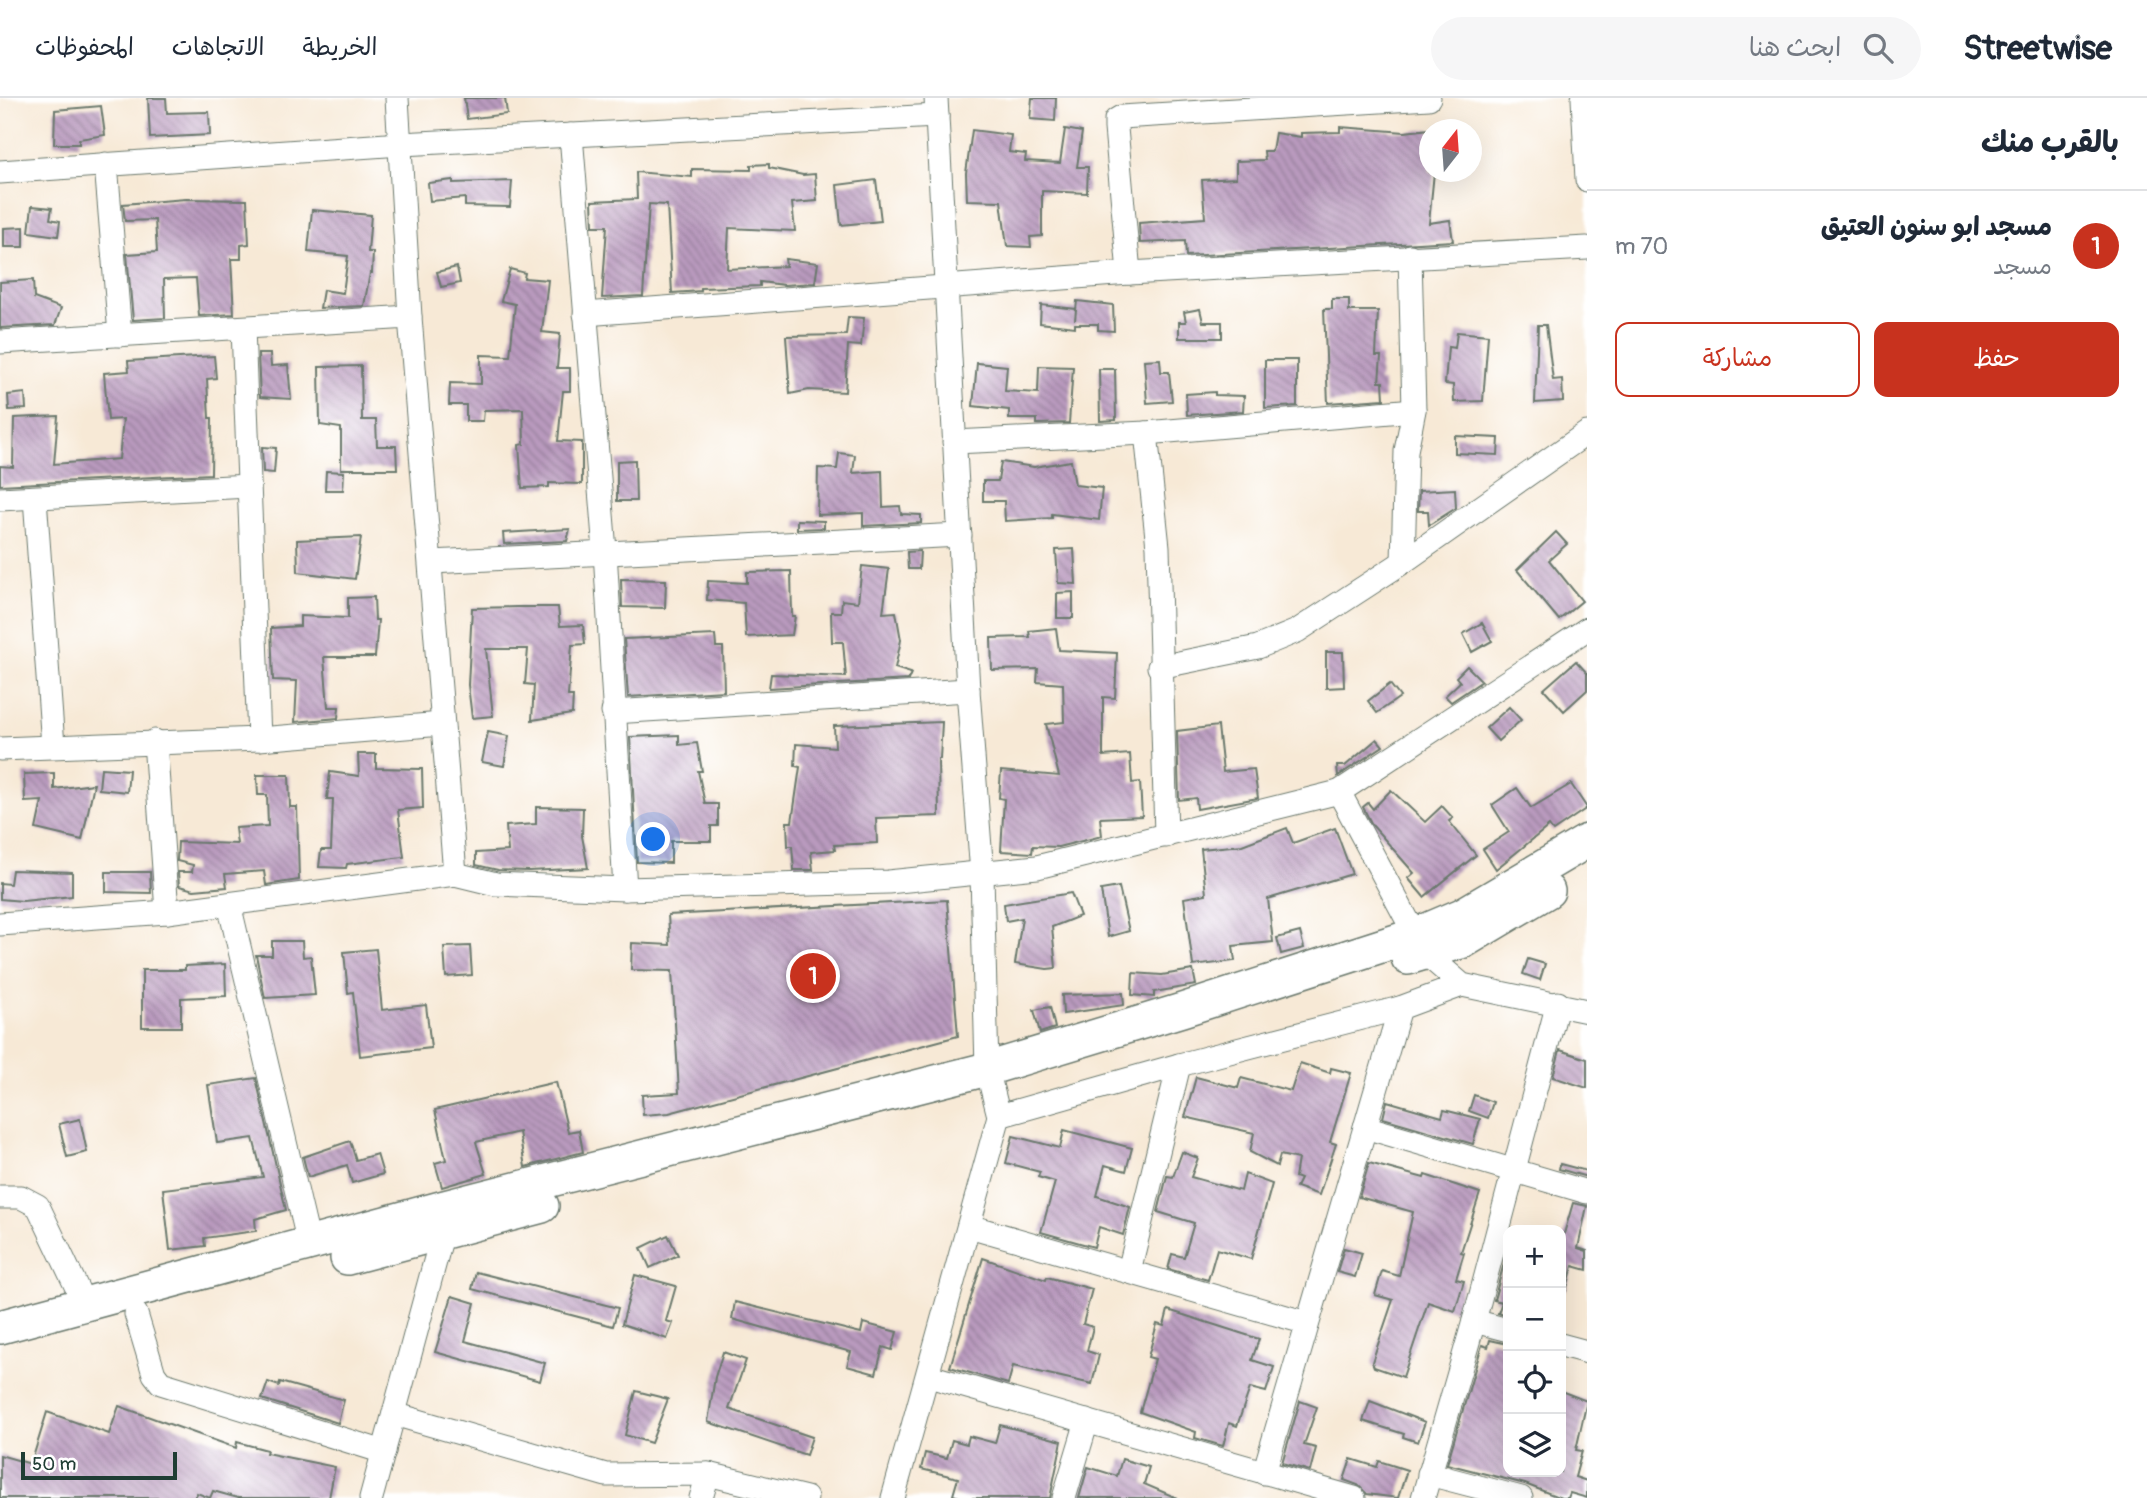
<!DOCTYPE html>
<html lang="ar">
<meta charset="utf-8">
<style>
:root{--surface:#fff;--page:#f6f6f7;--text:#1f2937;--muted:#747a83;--line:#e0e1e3;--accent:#c8321e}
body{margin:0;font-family:Pangolin,"Playpen Sans Arabic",sans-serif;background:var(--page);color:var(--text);direction:rtl}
.controls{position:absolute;right:21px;bottom:21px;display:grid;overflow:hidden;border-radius:14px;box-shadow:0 7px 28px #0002}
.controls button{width:63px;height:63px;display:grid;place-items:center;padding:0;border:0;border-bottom:2px solid var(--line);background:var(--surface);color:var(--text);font:35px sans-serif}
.compass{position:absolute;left:1419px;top:21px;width:63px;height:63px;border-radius:50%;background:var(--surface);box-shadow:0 7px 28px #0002;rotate:17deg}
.scale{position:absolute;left:21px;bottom:18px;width:156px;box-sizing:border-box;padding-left:7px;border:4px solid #1f3d34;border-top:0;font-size:19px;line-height:24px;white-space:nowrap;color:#1f3d34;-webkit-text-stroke:5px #fff;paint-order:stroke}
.you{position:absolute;left:654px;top:742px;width:24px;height:24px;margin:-18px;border:5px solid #fff;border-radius:50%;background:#1a73e8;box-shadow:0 0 0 10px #1a73e833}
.badge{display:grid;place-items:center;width:46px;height:46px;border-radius:50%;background:var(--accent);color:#fff;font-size:23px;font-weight:700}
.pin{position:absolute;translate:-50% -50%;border:4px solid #fff;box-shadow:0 2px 7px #0006}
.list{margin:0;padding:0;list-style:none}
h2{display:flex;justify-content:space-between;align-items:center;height:91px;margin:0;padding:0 28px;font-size:30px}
h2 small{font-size:23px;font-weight:400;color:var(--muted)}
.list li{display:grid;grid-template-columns:46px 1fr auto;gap:21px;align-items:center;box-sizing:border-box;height:112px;padding:0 28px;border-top:2px solid var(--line)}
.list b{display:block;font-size:26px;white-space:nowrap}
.list p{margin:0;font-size:23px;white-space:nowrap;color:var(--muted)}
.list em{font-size:23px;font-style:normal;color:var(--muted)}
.actions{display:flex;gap:14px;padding:21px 28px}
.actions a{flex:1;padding:16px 0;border:2px solid var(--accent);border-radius:14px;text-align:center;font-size:24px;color:var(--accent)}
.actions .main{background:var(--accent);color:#fff}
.icon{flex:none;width:38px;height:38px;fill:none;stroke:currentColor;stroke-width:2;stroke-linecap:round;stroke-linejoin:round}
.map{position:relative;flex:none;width:1587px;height:1400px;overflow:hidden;direction:ltr}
header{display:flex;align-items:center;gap:42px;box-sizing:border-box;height:98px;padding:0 35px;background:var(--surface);border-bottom:2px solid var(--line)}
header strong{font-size:33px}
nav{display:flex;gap:38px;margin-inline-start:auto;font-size:24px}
.search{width:490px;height:63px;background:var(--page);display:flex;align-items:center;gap:18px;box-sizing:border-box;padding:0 24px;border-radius:38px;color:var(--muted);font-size:26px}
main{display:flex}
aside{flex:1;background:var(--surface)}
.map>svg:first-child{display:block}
.building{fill:url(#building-back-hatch)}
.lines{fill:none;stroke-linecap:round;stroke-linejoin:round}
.street-casing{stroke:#6b796d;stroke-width:25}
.secondary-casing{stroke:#6b796d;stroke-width:36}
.street{stroke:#fff;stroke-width:23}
.secondary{stroke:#fff;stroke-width:33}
</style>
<header>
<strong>Streetwise</strong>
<div class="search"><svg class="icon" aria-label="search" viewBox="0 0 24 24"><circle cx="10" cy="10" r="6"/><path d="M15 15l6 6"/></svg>ابحث هنا</div>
<nav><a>الخريطة</a><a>الاتجاهات</a><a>المحفوظات</a></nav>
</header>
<main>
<aside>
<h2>بالقرب منك<small></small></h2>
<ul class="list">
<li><span class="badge">1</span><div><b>مسجد ابو سنون العتيق</b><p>مسجد</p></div><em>70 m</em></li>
</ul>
<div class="actions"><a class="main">حفظ</a><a>مشاركة</a></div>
</aside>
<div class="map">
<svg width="1587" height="1400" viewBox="0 0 1587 1400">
<defs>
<pattern id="building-back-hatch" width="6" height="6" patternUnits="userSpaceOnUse" patternTransform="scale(1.75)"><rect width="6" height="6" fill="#b99abe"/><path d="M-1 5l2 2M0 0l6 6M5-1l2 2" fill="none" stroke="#967f9b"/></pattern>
</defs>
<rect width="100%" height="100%" fill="#fff"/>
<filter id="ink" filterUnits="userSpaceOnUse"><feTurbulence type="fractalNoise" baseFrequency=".0143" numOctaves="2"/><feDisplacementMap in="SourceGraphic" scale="14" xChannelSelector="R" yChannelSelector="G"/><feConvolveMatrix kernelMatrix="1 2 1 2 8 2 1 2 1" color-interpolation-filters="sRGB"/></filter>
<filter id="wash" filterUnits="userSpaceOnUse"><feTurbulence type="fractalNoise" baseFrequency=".00686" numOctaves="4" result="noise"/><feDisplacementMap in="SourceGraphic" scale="28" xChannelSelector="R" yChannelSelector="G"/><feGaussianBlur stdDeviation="1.57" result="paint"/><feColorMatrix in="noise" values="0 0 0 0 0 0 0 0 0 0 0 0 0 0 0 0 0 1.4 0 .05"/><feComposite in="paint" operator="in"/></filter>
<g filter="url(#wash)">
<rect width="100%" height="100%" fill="#f7e9d6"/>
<g id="blocks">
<g class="building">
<polygon points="148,0 166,0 167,15 209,14 210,37 150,40"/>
<polygon points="464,0 505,0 507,16 467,21"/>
<polygon points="1032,0 1056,0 1055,23 1030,21"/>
<polygon points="101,8 105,37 79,41 79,46 54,46 55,12"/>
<polygon points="1340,29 1405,34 1430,31 1430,74 1434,74 1429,125 1450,122 1453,143 1186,158 1185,143 1140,145 1139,125 1205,120 1202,82 1236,80 1236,63 1265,62 1264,53 1272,53 1275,35 1301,39 1301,35 1340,34"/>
<polygon points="1065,31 1082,34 1077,69 1088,69 1087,95 1042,93 1042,138 1030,139 1031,149 1007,148 1001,103 967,102 966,75 972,32 1011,37 1009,54 1026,56 1025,63 1060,65"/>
<polygon points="769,66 769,70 803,77 815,76 817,103 792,105 795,133 729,130 727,171 786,168 785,161 818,165 815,185 784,187 760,184 760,188 701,190 701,193 672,195 667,107 649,106 643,198 602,200 607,128 593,128 592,103 637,101 636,74 692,79 692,71 751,72 751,67"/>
<polygon points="453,82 453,85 512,83 510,109 465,108 465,100 430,103 428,85"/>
<polygon points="876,82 881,123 841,127 837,87"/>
<polygon points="186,101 247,102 249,146 241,147 241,161 231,161 234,216 199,218 196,180 164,181 165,220 133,222 127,156 157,154 155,122 125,123 123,106"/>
<polygon points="32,108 52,110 50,121 60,123 58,138 29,134"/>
<polygon points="312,112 371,117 368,154 373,154 372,175 370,175 364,208 320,210 323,192 343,195 348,158 308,154"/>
<polygon points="24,129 24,149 4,149 4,130"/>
<polygon points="457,169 460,185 441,189 437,174"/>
<polygon points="510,171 525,175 524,180 548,182 542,234 560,236 557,270 570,270 570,293 563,293 558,343 582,344 582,386 549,385 549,389 522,390 519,347 524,346 523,311 484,312 483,323 466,323 466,307 449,307 450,285 481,286 481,257 510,258 515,206 501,203"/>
<polygon points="33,182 34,200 61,210 55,227 0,230 0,184"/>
<polygon points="1332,201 1349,201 1349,213 1378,213 1376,258 1381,258 1379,284 1383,284 1384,301 1328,305 1324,211 1332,211"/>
<polygon points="1077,203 1113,207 1114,233 1098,232 1098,226 1075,226 1075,229 1040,225 1041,207 1076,211 1075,222"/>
<polygon points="1200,211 1203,224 1222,224 1222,240 1179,240 1179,224 1186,224 1184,214"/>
<polygon points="848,219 864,220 861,248 848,247 845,294 809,292 790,296 786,238 846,237"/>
<polygon points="1538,227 1546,227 1553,282 1562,281 1563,303 1535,305"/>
<polygon points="1457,234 1488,237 1483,303 1454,304 1453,287 1445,286 1448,249 1455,250"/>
<polygon points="258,256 270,256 271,268 288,267 291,301 260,299"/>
<polygon points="214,258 216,280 207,281 209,320 212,320 211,376 0,387 0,368 13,369 14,320 58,318 54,366 119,361 123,321 108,322 104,275 129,273 128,263"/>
<polygon points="1160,261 1161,274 1169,274 1172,303 1147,305 1144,262"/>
<polygon points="1265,262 1297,262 1297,308 1265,310"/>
<polygon points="977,265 1007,268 1005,293 1038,295 1039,268 1073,269 1069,325 1037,326 1037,321 1009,321 1009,312 973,308"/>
<polygon points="361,268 362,322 376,322 377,348 396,348 397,371 341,371 341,330 320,327 319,269"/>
<polygon points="1099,271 1115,271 1116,322 1100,323"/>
<polygon points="1215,294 1215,297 1244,298 1243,313 1187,317 1186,296"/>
<polygon points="25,295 26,311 9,312 8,297"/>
<polygon points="1455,338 1499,340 1498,357 1455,355"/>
<polygon points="262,349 276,350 274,375 263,374"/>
<polygon points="839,355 855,357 853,375 882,373 883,409 900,408 901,416 921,417 921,425 863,428 863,415 817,417 818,370 837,371"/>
<polygon points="635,362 636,403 617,403 617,363"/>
<polygon points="1071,363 1075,387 1102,390 1099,422 1052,416 1052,420 1005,423 1004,403 983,403 983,383 998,383 1001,364 1034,369"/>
<polygon points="326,373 344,374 343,392 325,392"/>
<polygon points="1455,391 1456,410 1429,427 1428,413 1418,413 1419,393"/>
<polygon points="797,422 824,423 824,430 797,431"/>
<polygon points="570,431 567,443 504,446 503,435"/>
<polygon points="1556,434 1567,446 1549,462 1582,503 1559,522 1517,472"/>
<polygon points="361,439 355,481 298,474 297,442"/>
<polygon points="1074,451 1076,486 1058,485 1056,452"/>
<polygon points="920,453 919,471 908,471 907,454"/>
<polygon points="862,468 889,471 883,515 896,514 901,542 895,570 911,575 908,582 769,590 771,576 846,579 843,544 832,544 831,514 841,514 842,502 858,504"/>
<polygon points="791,473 792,518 795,518 792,537 746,539 744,505 707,502 708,483 747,485 747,474"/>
<polygon points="621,481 666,482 665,510 622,509"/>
<polygon points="1073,494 1073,520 1057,520 1057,495"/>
<polygon points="374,499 375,522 378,522 375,559 324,559 328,609 339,609 338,620 295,624 297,583 273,582 271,530 300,528 300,518 348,520 348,500"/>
<polygon points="517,509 558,509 560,528 583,527 585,546 572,547 568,598 573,598 572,616 532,622 534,587 525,586 528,551 486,551 493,618 472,620 468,587 472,510"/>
<polygon points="1482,525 1492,543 1472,554 1463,536"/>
<polygon points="1056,530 1059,552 1117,555 1115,600 1103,599 1103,658 1130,656 1132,685 1140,684 1142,718 1100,720 1102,738 1058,749 1033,748 1032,755 1001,753 1004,701 999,700 1001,673 1059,678 1046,626 1064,624 1063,586 1037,584 1038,571 992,572 991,540 1030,539 1029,533"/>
<polygon points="715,537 716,549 723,549 724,593 628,599 624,541"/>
<polygon points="1326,554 1343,554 1344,589 1326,590"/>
<polygon points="1576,563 1587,575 1587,592 1564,613 1544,591"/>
<polygon points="1467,568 1482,583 1451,604 1445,598 1460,584 1456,579"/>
<polygon points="1390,586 1400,599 1377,615 1368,603"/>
<polygon points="1509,609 1521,622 1498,643 1486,630"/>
<polygon points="942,624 940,661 938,661 939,718 876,720 877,745 834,747 835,752 811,754 813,772 794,772 792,748 788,748 787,724 792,724 800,669 795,668 796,646 835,649 834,628"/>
<polygon points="1218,628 1223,674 1254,671 1258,700 1197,711 1196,700 1179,702 1177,633"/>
<polygon points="488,634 509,638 504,668 482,664"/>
<polygon points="679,637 679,647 697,645 702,673 698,673 705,706 718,706 718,728 711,728 711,743 671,743 671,765 637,764 630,639"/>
<polygon points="1377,641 1383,648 1338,678 1337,668 1345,668"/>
<polygon points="358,656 376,656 376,670 422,671 423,710 398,712 404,759 347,766 346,770 319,769 321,752 331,752 333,701 327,701 330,674 359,678"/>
<polygon points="101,670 129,672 127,694 99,691"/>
<polygon points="54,675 54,691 94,686 82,742 36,731 42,703 25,704 24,676"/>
<polygon points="257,677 289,677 290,709 297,709 299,782 266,787 264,773 225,776 227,789 194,792 179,788 178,774 192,774 193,767 177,763 178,744 237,746 235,730 268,728 267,697 258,697"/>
<polygon points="1571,686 1587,710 1553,733 1549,728 1496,771 1483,751 1509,734 1492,707 1517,690 1531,710"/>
<polygon points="1391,692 1425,724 1442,708 1453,720 1449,723 1476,757 1424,799 1408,780 1414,775 1372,727 1363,709 1368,705 1373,711"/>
<polygon points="536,709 583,710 582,738 588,770 529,773 498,772 476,767 476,755 508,753 506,728 536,726"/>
<polygon points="1287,730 1293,745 1335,730 1352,776 1268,801 1273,844 1233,848 1235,863 1193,868 1184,800 1206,796 1201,751 1242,747"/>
<polygon points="12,772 72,774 72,798 23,803 0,801 0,785 10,786"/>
<polygon points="106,774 150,774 151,795 106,794"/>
<polygon points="1119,789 1129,833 1108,839 1101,792"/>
<polygon points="1071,795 1080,818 1052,829 1056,870 1047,871 1015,866 1022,820 1006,823 1004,806"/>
<polygon points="947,802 958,938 669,1015 643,1017 642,997 679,995 672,873 631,872 632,845 670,847 668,817"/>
<polygon points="1300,834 1304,850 1281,856 1277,840"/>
<polygon points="272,843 302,843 303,859 311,858 315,897 265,900 256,857 272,857"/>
<polygon points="470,848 472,877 446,879 444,849"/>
<polygon points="376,851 382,912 426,907 431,950 360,958 353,894 348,895 344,854"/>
<polygon points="1528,861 1545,866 1540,882 1523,876"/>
<polygon points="225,866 226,898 181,900 181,929 142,929 142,872 185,872 185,868"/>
<polygon points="1193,872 1196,887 1154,894 1154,899 1132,897 1133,875 1162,877"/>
<polygon points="1123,895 1124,907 1063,916 1062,897"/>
<polygon points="1050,909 1055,930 1040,935 1034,912"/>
<polygon points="1560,952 1587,961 1587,990 1553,979"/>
<polygon points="1300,965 1330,975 1331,970 1351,975 1330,1044 1336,1046 1319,1097 1296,1089 1300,1081 1295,1079 1298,1061 1280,1057 1277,1068 1250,1054 1254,1035 1185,1019 1196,979 1238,990 1241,980 1291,993"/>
<polygon points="256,980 286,1112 255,1121 256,1133 204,1140 205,1148 170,1152 163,1091 263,1079 253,1040 217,1045 208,987"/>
<polygon points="556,984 568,1034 579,1032 583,1054 525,1069 519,1034 476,1044 486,1076 442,1089 435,1065 446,1062 435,1012"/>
<polygon points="1474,997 1493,1004 1488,1020 1469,1013"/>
<polygon points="1387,1003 1442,1019 1444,1012 1480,1021 1473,1046 1383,1020"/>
<polygon points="80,1021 87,1054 67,1059 59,1026"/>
<polygon points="1064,1032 1132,1050 1126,1073 1105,1067 1097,1098 1130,1109 1123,1137 1099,1129 1094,1149 1041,1134 1055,1084 1038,1079 1040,1074 1006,1065 1013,1038 1060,1050"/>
<polygon points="350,1043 356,1062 377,1056 383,1076 352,1085 347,1067 308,1079 303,1059"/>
<polygon points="1182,1054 1198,1060 1191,1079 1241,1093 1245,1076 1272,1086 1251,1161 1217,1151 1208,1182 1168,1171 1172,1156 1184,1159 1194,1125 1158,1114 1167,1078 1173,1079"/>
<polygon points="1369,1065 1424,1080 1425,1077 1480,1095 1461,1154 1464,1155 1456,1181 1464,1183 1455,1213 1428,1204 1403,1279 1374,1269 1372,1264 1393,1202 1375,1197 1382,1173 1399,1178 1413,1114 1359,1099"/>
<polygon points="1560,1066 1587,1073 1587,1079 1559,1071"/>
<polygon points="1573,1105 1587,1108 1578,1150 1587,1153 1587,1172 1573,1168 1566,1193 1561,1192 1561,1146"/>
<polygon points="668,1137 678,1157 650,1170 641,1150"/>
<polygon points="1344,1150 1362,1155 1355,1179 1337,1174"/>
<polygon points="1508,1151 1508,1218 1498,1215 1502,1204 1494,1202"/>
<polygon points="983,1160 1046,1182 1047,1179 1092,1191 1083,1226 1093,1229 1087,1253 1099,1257 1092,1286 1013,1268 1008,1286 950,1269"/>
<polygon points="476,1174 618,1210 613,1228 472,1191"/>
<polygon points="635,1177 676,1188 666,1223 673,1225 667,1241 622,1226"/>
<polygon points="452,1198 475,1205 465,1243 545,1265 540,1283 435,1254"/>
<polygon points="735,1204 861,1235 863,1225 897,1234 892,1252 883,1249 876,1276 847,1268 851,1254 732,1221"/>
<polygon points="1168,1212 1259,1241 1252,1262 1274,1269 1266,1294 1250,1290 1237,1328 1229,1325 1223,1348 1195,1340 1196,1334 1140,1314 1155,1261 1148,1259 1157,1226 1164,1228"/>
<polygon points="1490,1242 1508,1246 1508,1374 1561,1374 1561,1293 1587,1303 1576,1352 1582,1353 1575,1379 1587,1383 1587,1400 1570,1395 1568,1400 1561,1400 1525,1386 1447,1366 1482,1247 1488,1249"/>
<polygon points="723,1254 746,1262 729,1311 812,1339 806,1357 708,1324 715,1279"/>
<polygon points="268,1284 279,1288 280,1284 344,1302 338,1325 262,1301"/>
<polygon points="636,1293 668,1301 651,1345 625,1337"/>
<polygon points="1300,1303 1317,1309 1304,1347 1316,1350 1310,1373 1282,1365"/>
<polygon points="1370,1303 1425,1324 1418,1344 1403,1339 1404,1336 1363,1323"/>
<polygon points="119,1308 236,1350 237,1344 267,1352 266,1355 335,1369 329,1400 238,1400 213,1393 210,1400 197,1395 195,1400 0,1400 0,1357 31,1366 47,1314 109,1336"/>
<polygon points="1000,1327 1062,1343 1050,1400 962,1400 953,1397 958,1380 921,1371 925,1355 947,1360 952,1342 967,1346 969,1338 995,1345"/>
<polygon points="1122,1361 1149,1369 1144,1386 1177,1400 1079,1400 1088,1369 1117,1378"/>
<polygon points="1351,1361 1377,1369 1379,1363 1407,1372 1398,1400 1367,1396 1358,1387 1344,1382"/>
</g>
</g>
</g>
<g filter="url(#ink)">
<use href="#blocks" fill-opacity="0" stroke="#6b796d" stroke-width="2"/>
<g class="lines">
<g class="street-casing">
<g id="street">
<polyline points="397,0 410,219 455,776"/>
<polyline points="1583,0 1587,82"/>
<polyline points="571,37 605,453 625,791"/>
<polyline points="106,66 120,237"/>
<polyline points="0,74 401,46 937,18"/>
<polyline points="1129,175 1116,30 1116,22 1121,19 1429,0"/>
<polyline points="585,216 1129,175 1587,150"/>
<polyline points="243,230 259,641"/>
<polyline points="0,244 410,219"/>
<polyline points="1146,335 1158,449 1166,738"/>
<polyline points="954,344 1146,335 1414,312"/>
<polyline points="35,400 53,648"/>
<polyline points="0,401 249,388"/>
<polyline points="432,464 960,437"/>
<polyline points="1403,464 1406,353 1414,312 1410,158"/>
<polyline points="1159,569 1258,549 1297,533 1403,464 1587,335"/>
<polyline points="613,614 968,592"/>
<polyline points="155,643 167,814"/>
<polyline points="0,651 259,641 442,626"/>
<polyline points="1339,694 1425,855 1462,887 1587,913"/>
<polyline points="229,806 309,1146"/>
<polyline points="0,826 167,814 455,776 496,786 625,791 888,784 1037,769 1339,694 1587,531"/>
<polyline points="999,1018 1179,967 1400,910"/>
<polyline points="1365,1029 1587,1094"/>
<polyline points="0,1099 21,1099 38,1108 85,1207"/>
<polyline points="969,1128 1307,1225"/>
<polyline points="1129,1173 1179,967"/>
<polyline points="136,1216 154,1276 161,1285 384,1354"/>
<polyline points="1474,1223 1508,1232"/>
<polyline points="1561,1247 1587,1254"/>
<polyline points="929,1278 1354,1400"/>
<polyline points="394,1316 606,1377 708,1376 806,1400"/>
<polyline points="1264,1375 1400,910 1462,887"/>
<polyline points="1429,1376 1521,1400"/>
<polyline points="371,1400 443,1134"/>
<polyline points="701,1400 708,1376"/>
<polyline points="893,1400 999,1018 987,971 982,776 968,592 936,0"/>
<polyline points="1064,1400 1087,1323"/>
<polyline points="1423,1400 1474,1223 1558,905"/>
</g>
</g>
<g class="secondary-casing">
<g id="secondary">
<polyline points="1408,860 1464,843 1548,793"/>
<polyline points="347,1160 542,1108"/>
<polyline points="0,1229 441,1110 987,971 1182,912 1415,837 1462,817 1587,743"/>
</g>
</g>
<use href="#street" class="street"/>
<use href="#secondary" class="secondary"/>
</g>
</g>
</svg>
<div class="controls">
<button>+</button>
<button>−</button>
<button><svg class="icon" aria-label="locate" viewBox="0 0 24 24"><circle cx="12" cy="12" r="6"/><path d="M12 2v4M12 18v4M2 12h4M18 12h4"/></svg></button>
<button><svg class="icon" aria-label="layers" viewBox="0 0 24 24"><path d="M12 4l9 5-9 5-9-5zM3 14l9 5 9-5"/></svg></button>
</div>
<svg class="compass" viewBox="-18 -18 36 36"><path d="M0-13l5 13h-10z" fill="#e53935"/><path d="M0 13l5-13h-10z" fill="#747a83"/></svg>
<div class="scale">50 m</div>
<div class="you"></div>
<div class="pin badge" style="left:813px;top:878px">1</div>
</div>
</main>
